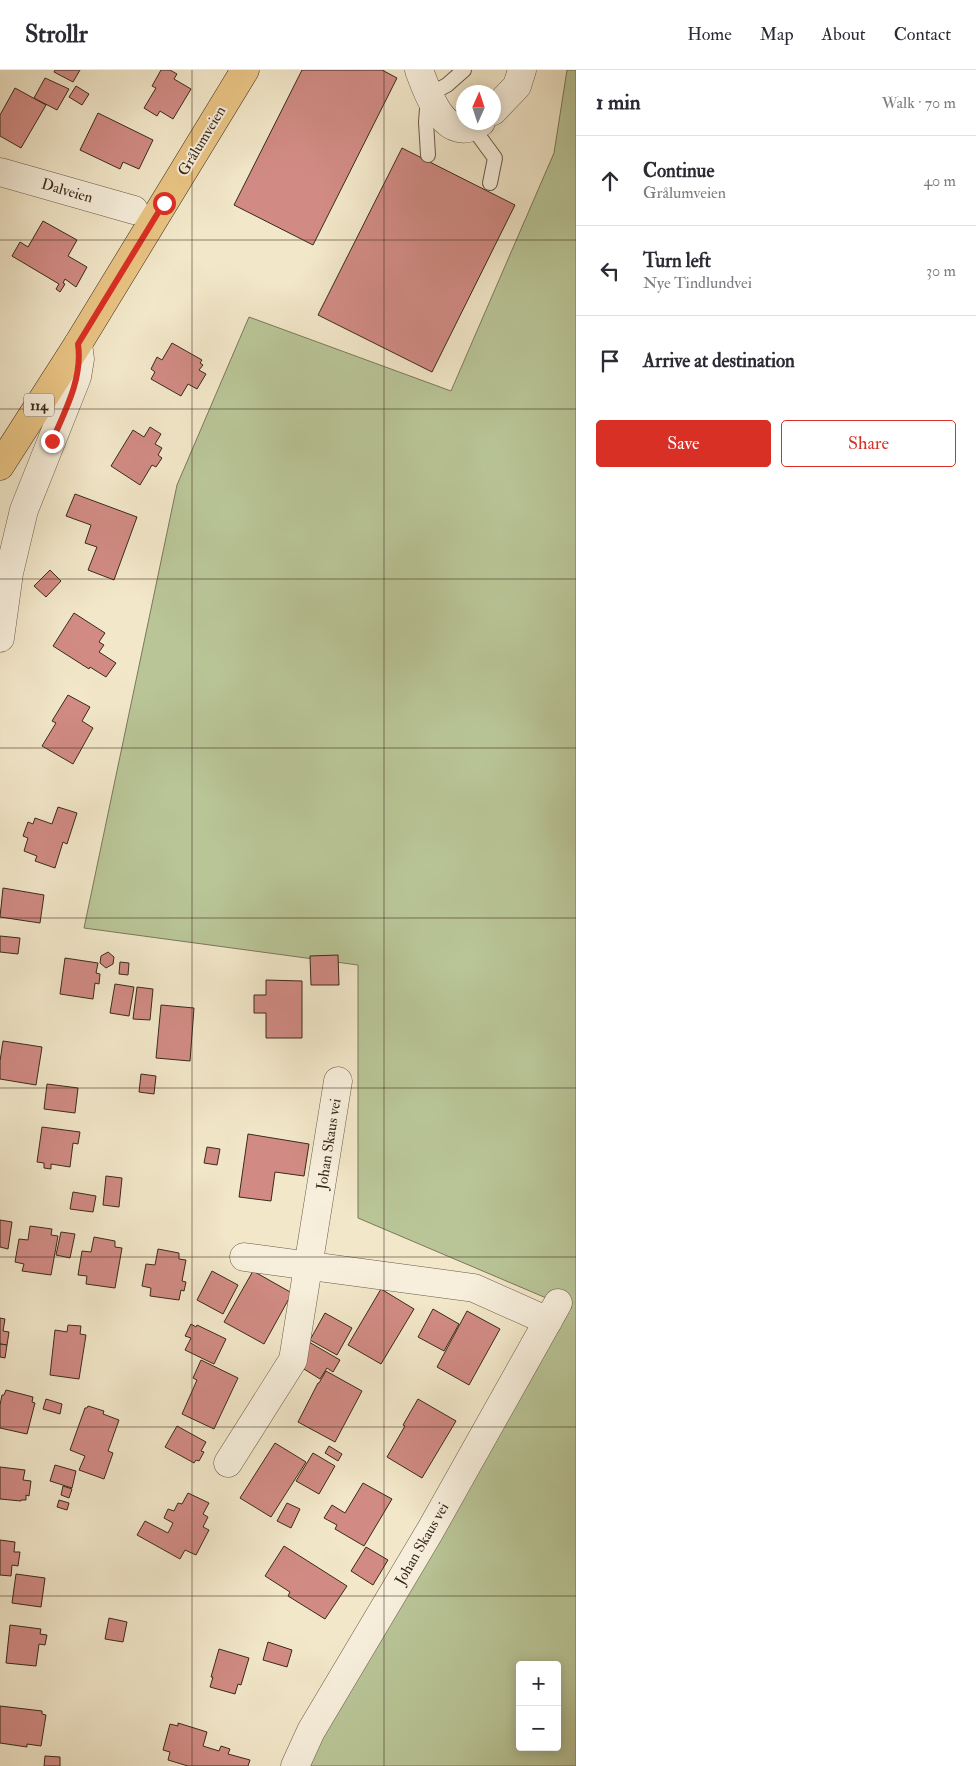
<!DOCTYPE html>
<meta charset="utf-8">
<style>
:root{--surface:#fff;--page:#f2f2f3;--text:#2b2b33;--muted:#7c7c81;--line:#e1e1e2;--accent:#d93025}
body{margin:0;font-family:"IM FELL Double Pica",serif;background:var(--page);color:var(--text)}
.controls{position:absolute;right:15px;bottom:15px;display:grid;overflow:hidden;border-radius:5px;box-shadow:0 2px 12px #0003}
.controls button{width:45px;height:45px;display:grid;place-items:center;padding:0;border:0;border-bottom:1px solid var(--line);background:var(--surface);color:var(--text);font:25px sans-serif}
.compass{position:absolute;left:456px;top:15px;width:45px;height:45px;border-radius:50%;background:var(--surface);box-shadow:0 2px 12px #0003;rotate:3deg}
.stop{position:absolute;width:15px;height:15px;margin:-11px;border:4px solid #d93025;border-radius:50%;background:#fff}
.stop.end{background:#d93025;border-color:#fff;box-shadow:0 1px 5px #0008}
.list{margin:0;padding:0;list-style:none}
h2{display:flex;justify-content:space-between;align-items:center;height:65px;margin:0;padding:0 20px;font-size:21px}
h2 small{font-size:16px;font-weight:400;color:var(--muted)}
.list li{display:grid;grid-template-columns:32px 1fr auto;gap:15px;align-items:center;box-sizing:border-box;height:90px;padding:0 20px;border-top:1px solid var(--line)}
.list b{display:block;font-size:19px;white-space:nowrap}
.list p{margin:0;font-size:16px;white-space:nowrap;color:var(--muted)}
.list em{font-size:16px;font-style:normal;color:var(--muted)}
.actions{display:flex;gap:10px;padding:15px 20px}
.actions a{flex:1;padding:11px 0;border:1px solid var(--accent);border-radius:5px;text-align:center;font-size:18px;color:var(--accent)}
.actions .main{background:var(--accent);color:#fff}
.icon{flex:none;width:28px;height:28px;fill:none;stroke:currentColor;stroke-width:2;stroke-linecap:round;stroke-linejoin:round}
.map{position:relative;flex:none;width:576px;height:1696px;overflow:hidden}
header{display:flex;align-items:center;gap:30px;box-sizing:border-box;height:70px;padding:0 25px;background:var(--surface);border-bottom:1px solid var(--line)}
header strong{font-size:24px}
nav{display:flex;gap:28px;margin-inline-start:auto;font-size:18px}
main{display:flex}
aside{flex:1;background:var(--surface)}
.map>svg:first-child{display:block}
.green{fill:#b9c597;stroke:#7a785a;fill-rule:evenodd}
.building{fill:#d18b84;stroke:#3a2a1c}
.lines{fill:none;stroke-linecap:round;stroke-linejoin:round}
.service-casing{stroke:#685947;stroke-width:16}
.minor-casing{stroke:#685947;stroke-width:29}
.primary-casing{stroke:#3a2a1c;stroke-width:29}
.service{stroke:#f7efdc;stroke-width:14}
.minor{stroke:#f7efdc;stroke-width:28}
.primary{stroke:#e9c484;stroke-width:28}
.route{stroke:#d93025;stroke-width:6}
.grid{fill:none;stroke:#3a2a1c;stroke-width:1;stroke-opacity:0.55}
.labels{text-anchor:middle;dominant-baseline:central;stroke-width:4;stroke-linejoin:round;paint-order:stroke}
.shield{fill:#f7efdc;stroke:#736556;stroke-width:1}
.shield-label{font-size:14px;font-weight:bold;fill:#3a2a1c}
.street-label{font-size:15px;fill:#3a2a1c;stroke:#f7efdc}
</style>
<header>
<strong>Strollr</strong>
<nav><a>Home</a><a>Map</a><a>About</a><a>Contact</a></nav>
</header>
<main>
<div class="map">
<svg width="576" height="1696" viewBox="0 0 576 1696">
<rect width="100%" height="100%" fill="#f2e7c9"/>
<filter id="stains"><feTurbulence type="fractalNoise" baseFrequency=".004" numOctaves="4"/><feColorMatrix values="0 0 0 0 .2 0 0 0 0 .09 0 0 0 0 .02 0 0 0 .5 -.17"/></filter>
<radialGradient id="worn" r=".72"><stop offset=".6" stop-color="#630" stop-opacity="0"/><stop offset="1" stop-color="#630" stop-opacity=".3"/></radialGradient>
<path class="green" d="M 567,0 L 576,0 L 576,1696 L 295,1696 L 558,1233 L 358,1148 L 358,895 L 84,858 L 177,415 L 249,247 L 451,321 L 554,83 ZM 520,1595 L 557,1595 L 557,1677 L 520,1677 Z"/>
<g class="building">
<polygon points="55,0 80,0 73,12 54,2"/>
<polygon points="161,0 170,0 177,4 174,9 191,19 173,49 160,41 157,46 144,38 156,18 152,16"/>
<polygon points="302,0 382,0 397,8 313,175 234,135"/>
<polygon points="45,8 69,19 57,40 34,28"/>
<polygon points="76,16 89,24 82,35 69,27"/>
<polygon points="15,18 46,35 21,78 0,66 0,45"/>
<polygon points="98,43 153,70 139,99 123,92 120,99 80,80"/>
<polygon points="402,78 515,135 432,302 318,245"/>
<polygon points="43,151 77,170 68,186 87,197 76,217 65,209 63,213 65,214 60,222 56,219 59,214 12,186 20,172 28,177"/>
<polygon points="172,273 202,290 200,293 203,295 199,300 206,304 197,319 188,314 181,326 151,309 155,302 151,299 157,287 162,290"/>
<polygon points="150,357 161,364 155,374 162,378 158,385 162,388 156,397 152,395 140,415 111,396 133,360 144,367"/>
<polygon points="75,424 137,447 114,510 88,500 97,477 85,473 91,455 66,446"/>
<polygon points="50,500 61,511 46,527 34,516"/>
<polygon points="74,543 105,563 99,572 104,575 99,582 116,593 106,607 90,597 89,599 53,576"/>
<polygon points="68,625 90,637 82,651 93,658 73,694 42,676 56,653 52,651"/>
<polygon points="58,737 77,743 67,774 63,772 55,798 35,791 37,786 24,781 28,768 23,766 28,752 33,754 35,748 52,754"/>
<polygon points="3,818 44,825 40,853 0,847"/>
<polygon points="0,866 20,868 18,884 0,882"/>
<polygon points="108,882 114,887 113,894 106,898 100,893 101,886"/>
<polygon points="338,885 339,915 311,915 310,886"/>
<polygon points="65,888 98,893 96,903 100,904 99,914 95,913 93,929 60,924"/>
<polygon points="120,892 129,893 128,905 119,904"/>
<polygon points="266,910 302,911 302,968 266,968 266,943 254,943 254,925 266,925"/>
<polygon points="115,914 134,917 129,946 110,943"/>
<polygon points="137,917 153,919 150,950 133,949"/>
<polygon points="161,935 194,938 190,991 156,988"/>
<polygon points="3,971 42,977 36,1015 0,1009 0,991"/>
<polygon points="141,1004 156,1006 154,1024 139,1022"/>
<polygon points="47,1014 78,1018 75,1043 44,1039"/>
<polygon points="42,1057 80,1062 78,1074 73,1073 70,1097 51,1094 51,1099 44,1098 44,1093 37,1092"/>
<polygon points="248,1064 309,1074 304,1106 275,1102 271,1131 239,1127"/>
<polygon points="207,1077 220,1079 217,1095 204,1093"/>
<polygon points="106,1106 122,1108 119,1137 103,1135"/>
<polygon points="73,1122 96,1126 93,1142 70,1139"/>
<polygon points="0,1150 12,1152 8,1179 0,1177"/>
<polygon points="30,1156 52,1159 51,1165 58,1166 51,1205 22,1201 24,1194 15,1192 19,1169 28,1170"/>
<polygon points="61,1162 75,1164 70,1188 56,1185"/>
<polygon points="94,1167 115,1171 115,1177 122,1178 115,1218 86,1214 87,1206 78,1205 82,1181 91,1182"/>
<polygon points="158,1179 179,1183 179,1189 186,1190 182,1211 186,1212 184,1221 181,1220 179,1230 150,1226 151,1218 142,1216 146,1194 155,1195"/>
<polygon points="212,1201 238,1215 223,1244 197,1230"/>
<polygon points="253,1201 292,1223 264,1274 224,1252"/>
<polygon points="381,1219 414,1239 381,1294 348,1275"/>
<polygon points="433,1239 459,1254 444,1281 418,1267"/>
<polygon points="467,1241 500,1259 469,1315 437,1297"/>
<polygon points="325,1243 352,1258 337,1285 310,1270"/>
<polygon points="0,1248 5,1249 3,1261 9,1262 7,1275 0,1274"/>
<polygon points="191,1254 196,1257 197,1255 226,1269 214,1294 185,1280 191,1268 185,1266"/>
<polygon points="68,1255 81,1256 80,1264 86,1265 79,1309 50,1305 55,1260 67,1262"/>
<polygon points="309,1272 340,1290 333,1302 327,1298 320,1309 296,1294"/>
<polygon points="0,1274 7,1275 5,1288 0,1287"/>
<polygon points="201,1290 238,1308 214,1359 182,1344 197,1310 193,1308"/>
<polygon points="326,1301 362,1321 335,1372 298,1352 318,1313 319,1313"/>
<polygon points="6,1320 33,1327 32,1332 35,1333 27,1364 0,1358 0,1335 2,1325 4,1325"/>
<polygon points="46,1329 62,1334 60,1344 43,1339"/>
<polygon points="418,1329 456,1351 422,1408 387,1387 405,1356 403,1355"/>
<polygon points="88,1336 104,1341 103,1344 119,1350 108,1381 113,1383 104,1409 79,1400 85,1386 70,1380 85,1338 87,1338"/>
<polygon points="177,1356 206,1372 201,1381 204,1382 199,1391 196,1390 194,1393 165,1377"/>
<polygon points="275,1373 306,1392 271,1447 240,1428"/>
<polygon points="329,1376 342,1384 338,1391 325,1383"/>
<polygon points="313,1383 335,1396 319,1424 296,1411"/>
<polygon points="55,1395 76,1401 72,1418 50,1411"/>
<polygon points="0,1397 25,1400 23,1410 31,1411 29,1426 26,1425 26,1430 21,1430 21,1431 0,1429"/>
<polygon points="363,1413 392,1429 364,1476 335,1459 337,1455 324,1448 332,1435 345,1443"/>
<polygon points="63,1416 72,1419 69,1428 61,1425"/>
<polygon points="188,1423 209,1433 203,1444 208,1447 203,1457 209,1460 196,1485 185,1480 180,1489 137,1465 145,1451 168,1463 173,1453 164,1448 168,1439 174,1441 178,1433 182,1434"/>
<polygon points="59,1430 69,1433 67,1440 57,1437"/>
<polygon points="287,1433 300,1439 291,1458 277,1451"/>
<polygon points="0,1470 15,1472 14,1482 20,1482 18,1496 12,1495 11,1506 0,1505"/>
<polygon points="284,1476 347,1516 325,1549 288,1526 290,1522 265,1506"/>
<polygon points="366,1477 388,1490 373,1515 351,1501"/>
<polygon points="16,1504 45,1508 41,1537 12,1533"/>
<polygon points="109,1548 127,1552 123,1572 105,1569"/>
<polygon points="10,1555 41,1559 40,1564 47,1565 45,1575 39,1574 36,1596 6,1593"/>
<polygon points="268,1572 292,1580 287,1597 263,1590"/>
<polygon points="219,1579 249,1588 241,1615 238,1614 235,1624 210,1617 213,1607 211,1607"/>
<polygon points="0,1636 42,1641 42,1644 46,1645 41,1676 27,1674 27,1677 0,1673"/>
<polygon points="178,1653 207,1662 203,1676 219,1681 221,1676 230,1679 228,1684 250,1690 248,1696 188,1696 168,1690 170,1682 163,1680 170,1654 178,1656"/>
<polygon points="45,1686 60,1687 60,1696 44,1696"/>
</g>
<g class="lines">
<g class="service-casing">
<g id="service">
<polyline points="473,58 495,88 490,113"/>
<polyline points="428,85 426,52 428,25 447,15 464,0"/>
</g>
</g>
<g class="minor-casing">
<g id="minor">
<path d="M 419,0 C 428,25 446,77 481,52"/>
<polyline points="493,41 517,16 522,0"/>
<polyline points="0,102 134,140"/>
<polyline points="0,568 9,503 24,440 77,307 80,289 78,274"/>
<polyline points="244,1187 474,1218 548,1251"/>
<polyline points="228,1393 293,1290 338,1011"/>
<polyline points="295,1696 311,1661 430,1461 558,1233"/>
</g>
</g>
<g class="primary-casing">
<polyline id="primary" points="0,396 78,274 245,0"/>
</g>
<use href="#service" class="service"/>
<use href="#minor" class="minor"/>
<use href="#primary" class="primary"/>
</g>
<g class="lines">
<path class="route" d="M 52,371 C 65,341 83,308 78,274 L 164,133"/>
</g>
<path class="grid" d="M 192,0 L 192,1696M 384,0 L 384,1696M 0,170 L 576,170M 0,339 L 576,339M 0,509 L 576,509M 0,678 L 576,678M 0,848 L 576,848M 0,1018 L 576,1018M 0,1187 L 576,1187M 0,1357 L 576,1357M 0,1526 L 576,1526"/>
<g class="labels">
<rect class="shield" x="24" y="323.5" width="30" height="23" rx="4"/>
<g class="shield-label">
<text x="39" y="335">114</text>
</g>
<g class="street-label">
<text transform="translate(202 71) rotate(-59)">Grålumveien</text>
<text transform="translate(67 121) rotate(16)">Dalveien</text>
<text transform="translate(329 1074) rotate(-81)">Johan Skaus vei</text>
<text transform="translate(422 1474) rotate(-60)">Johan Skaus vei</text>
</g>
</g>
<rect width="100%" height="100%" filter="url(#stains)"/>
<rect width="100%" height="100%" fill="url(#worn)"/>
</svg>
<div class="controls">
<button>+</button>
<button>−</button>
</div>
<svg class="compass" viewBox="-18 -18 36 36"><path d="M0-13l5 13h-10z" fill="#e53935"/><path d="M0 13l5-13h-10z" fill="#7c7c81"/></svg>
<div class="stop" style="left:164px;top:133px"></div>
<div class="stop end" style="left:52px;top:371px"></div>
</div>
<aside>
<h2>1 min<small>Walk · 70 m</small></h2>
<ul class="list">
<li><svg class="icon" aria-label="ahead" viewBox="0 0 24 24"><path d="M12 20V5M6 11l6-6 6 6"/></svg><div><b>Continue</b><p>Grålumveien</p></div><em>40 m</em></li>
<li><svg class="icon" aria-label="left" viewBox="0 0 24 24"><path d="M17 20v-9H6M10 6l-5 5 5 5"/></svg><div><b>Turn left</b><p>Nye Tindlundvei</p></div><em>30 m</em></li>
<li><svg class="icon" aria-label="arrive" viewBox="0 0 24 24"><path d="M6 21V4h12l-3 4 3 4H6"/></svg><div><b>Arrive at destination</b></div></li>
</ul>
<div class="actions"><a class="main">Save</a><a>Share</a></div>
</aside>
</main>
